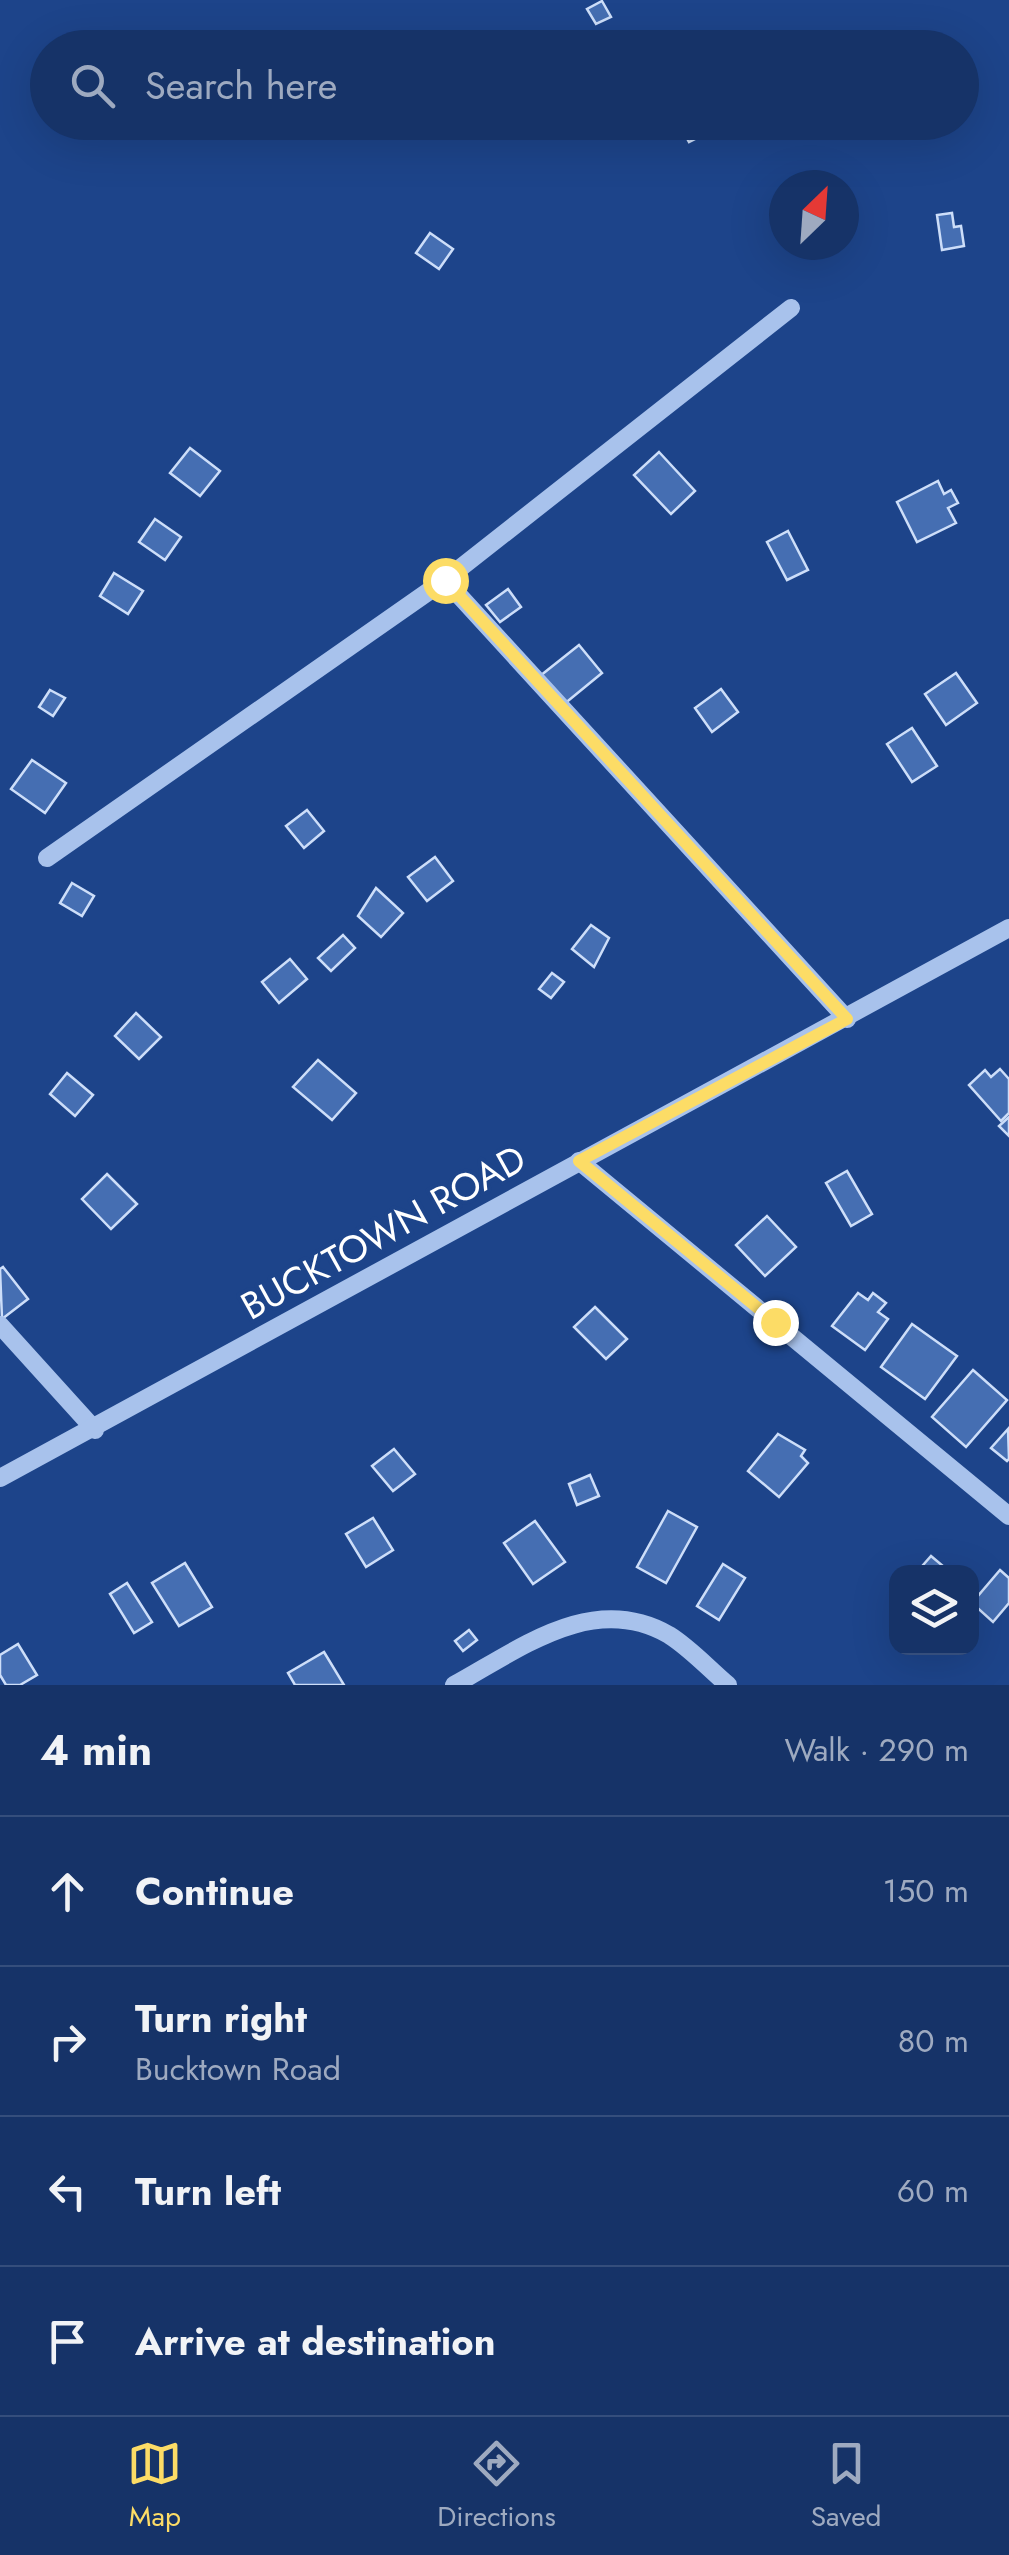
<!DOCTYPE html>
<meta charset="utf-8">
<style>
:root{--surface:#163368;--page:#233f71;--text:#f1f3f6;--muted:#9eaac0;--line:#354e7c;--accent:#fcdc66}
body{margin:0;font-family:Jost,sans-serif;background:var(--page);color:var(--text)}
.controls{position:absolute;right:30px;bottom:30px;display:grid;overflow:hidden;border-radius:20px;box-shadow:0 10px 40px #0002}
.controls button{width:90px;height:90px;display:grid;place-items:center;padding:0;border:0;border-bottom:2px solid var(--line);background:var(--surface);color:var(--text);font:50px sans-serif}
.compass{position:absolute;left:769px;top:170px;width:90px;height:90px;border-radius:50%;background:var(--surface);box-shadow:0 10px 40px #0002;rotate:25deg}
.stop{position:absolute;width:30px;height:30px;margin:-22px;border:8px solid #fcdc66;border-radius:50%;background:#fff}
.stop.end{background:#fcdc66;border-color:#fff;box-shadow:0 2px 10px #0008}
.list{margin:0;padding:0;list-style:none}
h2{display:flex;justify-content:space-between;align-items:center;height:130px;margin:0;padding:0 40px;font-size:42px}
h2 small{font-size:32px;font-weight:400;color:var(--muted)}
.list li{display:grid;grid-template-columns:65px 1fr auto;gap:30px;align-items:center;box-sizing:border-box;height:150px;padding:0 40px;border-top:2px solid var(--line)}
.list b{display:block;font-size:38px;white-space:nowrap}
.list p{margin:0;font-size:32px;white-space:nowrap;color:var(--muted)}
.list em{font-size:32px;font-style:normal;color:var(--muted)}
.icon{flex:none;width:55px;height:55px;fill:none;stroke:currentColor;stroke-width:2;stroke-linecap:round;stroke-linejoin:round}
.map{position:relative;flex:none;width:1009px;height:1685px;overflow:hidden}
.search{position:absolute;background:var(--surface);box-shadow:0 10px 40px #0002;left:30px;right:30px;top:30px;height:110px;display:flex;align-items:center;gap:25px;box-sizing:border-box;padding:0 35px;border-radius:55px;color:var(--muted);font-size:38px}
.sheet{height:730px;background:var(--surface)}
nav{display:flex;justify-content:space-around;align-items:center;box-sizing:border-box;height:140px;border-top:2px solid var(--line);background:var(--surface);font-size:28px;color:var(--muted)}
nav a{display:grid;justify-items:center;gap:5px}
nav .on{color:var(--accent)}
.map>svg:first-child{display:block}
.building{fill:#456eb2;stroke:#cddef9;stroke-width:2.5}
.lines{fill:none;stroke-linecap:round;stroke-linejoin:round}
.minor{stroke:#a8c2ec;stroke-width:18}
.route{stroke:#fcdc66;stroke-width:12}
.labels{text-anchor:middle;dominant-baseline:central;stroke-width:8;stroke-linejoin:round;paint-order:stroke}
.street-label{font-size:38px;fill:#fff;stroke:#1d448a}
</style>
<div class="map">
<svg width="1009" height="1685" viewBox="0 0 1009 1685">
<rect width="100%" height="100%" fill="#1d448a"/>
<g class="building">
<polygon points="602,1 611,17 596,24 587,9"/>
<polygon points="686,122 699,122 705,134 689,142 680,125"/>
<polygon points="952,213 954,227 961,226 964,246 942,250 937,215"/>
<polygon points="430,233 453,249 439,269 416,253"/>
<polygon points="190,448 220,471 200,496 170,473"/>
<polygon points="659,452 695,491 671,514 634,475"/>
<polygon points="938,481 944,494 951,490 958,503 948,508 956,523 917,542 897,502"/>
<polygon points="155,519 181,537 165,560 139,542"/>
<polygon points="788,531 808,570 787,580 767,542"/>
<polygon points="114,573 143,591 128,614 100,596"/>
<polygon points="508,589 521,607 500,622 486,605"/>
<polygon points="579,645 602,673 563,705 540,676"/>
<polygon points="956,673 977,703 946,725 925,694"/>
<polygon points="721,689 738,712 712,732 695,708"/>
<polygon points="50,690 65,698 53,716 39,707"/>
<polygon points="912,728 937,766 912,782 887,744"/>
<polygon points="32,760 66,783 45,813 11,789"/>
<polygon points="307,810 324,831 304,848 286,826"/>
<polygon points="435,857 453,881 427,901 408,877"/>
<polygon points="72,883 94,896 82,916 60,903"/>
<polygon points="376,888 403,913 381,937 358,916"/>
<polygon points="591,925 609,938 594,967 572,949"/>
<polygon points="343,935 355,948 331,971 318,958"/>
<polygon points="290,959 307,979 279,1003 262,982"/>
<polygon points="552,973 564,982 551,998 539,989"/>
<polygon points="136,1013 161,1037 139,1059 115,1036"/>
<polygon points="318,1060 356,1093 332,1120 293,1087"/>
<polygon points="1000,1069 1009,1079 1009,1113 1001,1121 969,1085 985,1070 991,1077"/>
<polygon points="67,1073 93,1095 75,1116 50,1094"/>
<polygon points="1009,1117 1009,1136 999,1126"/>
<polygon points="847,1171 872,1214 851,1226 826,1183"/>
<polygon points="107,1174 137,1204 111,1229 82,1199"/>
<polygon points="767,1216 796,1247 765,1276 736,1245"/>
<polygon points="3,1267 28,1299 2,1319 0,1269"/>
<polygon points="858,1293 868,1300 873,1293 886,1303 878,1312 888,1319 865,1350 832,1326"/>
<polygon points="595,1307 627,1339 606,1359 574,1327"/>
<polygon points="912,1324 957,1356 925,1399 881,1367"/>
<polygon points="973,1370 1007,1400 966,1447 932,1417"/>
<polygon points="1008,1429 1009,1459 1007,1461 991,1448"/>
<polygon points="778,1434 805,1450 801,1456 808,1463 779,1497 748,1471"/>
<polygon points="394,1449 415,1474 393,1491 372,1466"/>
<polygon points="590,1475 599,1496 577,1505 569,1484"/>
<polygon points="668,1511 697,1527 666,1583 637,1567"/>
<polygon points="373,1518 393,1550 366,1567 346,1534"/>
<polygon points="535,1521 565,1562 533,1584 504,1543"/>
<polygon points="931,1556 950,1572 917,1572"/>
<polygon points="185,1563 212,1607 179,1626 152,1583"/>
<polygon points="723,1564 745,1578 719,1620 697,1606"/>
<polygon points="1000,1570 1009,1578 1009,1603 993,1622 972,1603"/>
<polygon points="127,1583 152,1622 134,1633 110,1594"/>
<polygon points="469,1630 477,1640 463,1651 455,1641"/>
<polygon points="18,1644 37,1675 20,1685 6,1685 0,1675 0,1655"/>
<polygon points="324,1652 344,1685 295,1685 288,1673"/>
</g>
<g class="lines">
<g class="minor">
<polyline points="445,580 791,308"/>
<polyline points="47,858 445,580 847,1019"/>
<polyline points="579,1161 1009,1516"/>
<polyline points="0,1325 95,1430"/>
<polyline points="0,1478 1009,928"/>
<path d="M 454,1685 C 520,1649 593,1591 669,1635 C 690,1648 709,1669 728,1685"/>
</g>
</g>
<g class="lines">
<polyline class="route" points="445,580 847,1019 579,1161 775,1322"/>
</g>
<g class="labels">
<g class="street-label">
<text transform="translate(383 1232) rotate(-29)">BUCKTOWN ROAD</text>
</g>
</g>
</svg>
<div class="controls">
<button><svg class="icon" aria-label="layers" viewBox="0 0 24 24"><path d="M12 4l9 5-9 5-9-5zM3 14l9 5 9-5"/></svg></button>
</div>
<svg class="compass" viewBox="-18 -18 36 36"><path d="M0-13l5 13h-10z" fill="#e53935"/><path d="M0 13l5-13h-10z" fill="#9eaac0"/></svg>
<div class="stop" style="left:445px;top:580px"></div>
<div class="stop end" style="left:775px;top:1322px"></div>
<div class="search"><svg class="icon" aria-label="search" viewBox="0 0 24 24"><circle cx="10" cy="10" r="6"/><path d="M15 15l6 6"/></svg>Search here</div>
</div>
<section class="sheet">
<h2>4 min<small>Walk · 290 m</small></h2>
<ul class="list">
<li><svg class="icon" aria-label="ahead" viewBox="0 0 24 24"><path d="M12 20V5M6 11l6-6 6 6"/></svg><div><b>Continue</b></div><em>150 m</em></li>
<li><svg class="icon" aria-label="right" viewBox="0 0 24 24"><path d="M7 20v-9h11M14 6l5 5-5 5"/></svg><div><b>Turn right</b><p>Bucktown Road</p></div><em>80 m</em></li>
<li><svg class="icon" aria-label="left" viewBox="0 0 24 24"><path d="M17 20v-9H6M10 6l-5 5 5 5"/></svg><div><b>Turn left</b></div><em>60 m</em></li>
<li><svg class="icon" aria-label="arrive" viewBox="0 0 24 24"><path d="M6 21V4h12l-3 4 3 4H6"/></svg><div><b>Arrive at destination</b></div></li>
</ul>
</section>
<nav>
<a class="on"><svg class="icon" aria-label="map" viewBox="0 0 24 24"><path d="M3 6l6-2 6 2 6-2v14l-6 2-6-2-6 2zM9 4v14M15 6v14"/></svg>Map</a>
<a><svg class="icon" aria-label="directions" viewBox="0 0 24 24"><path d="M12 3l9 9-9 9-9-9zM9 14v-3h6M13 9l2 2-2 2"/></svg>Directions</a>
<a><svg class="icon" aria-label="saved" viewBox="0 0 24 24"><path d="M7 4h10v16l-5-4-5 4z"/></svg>Saved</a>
</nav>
